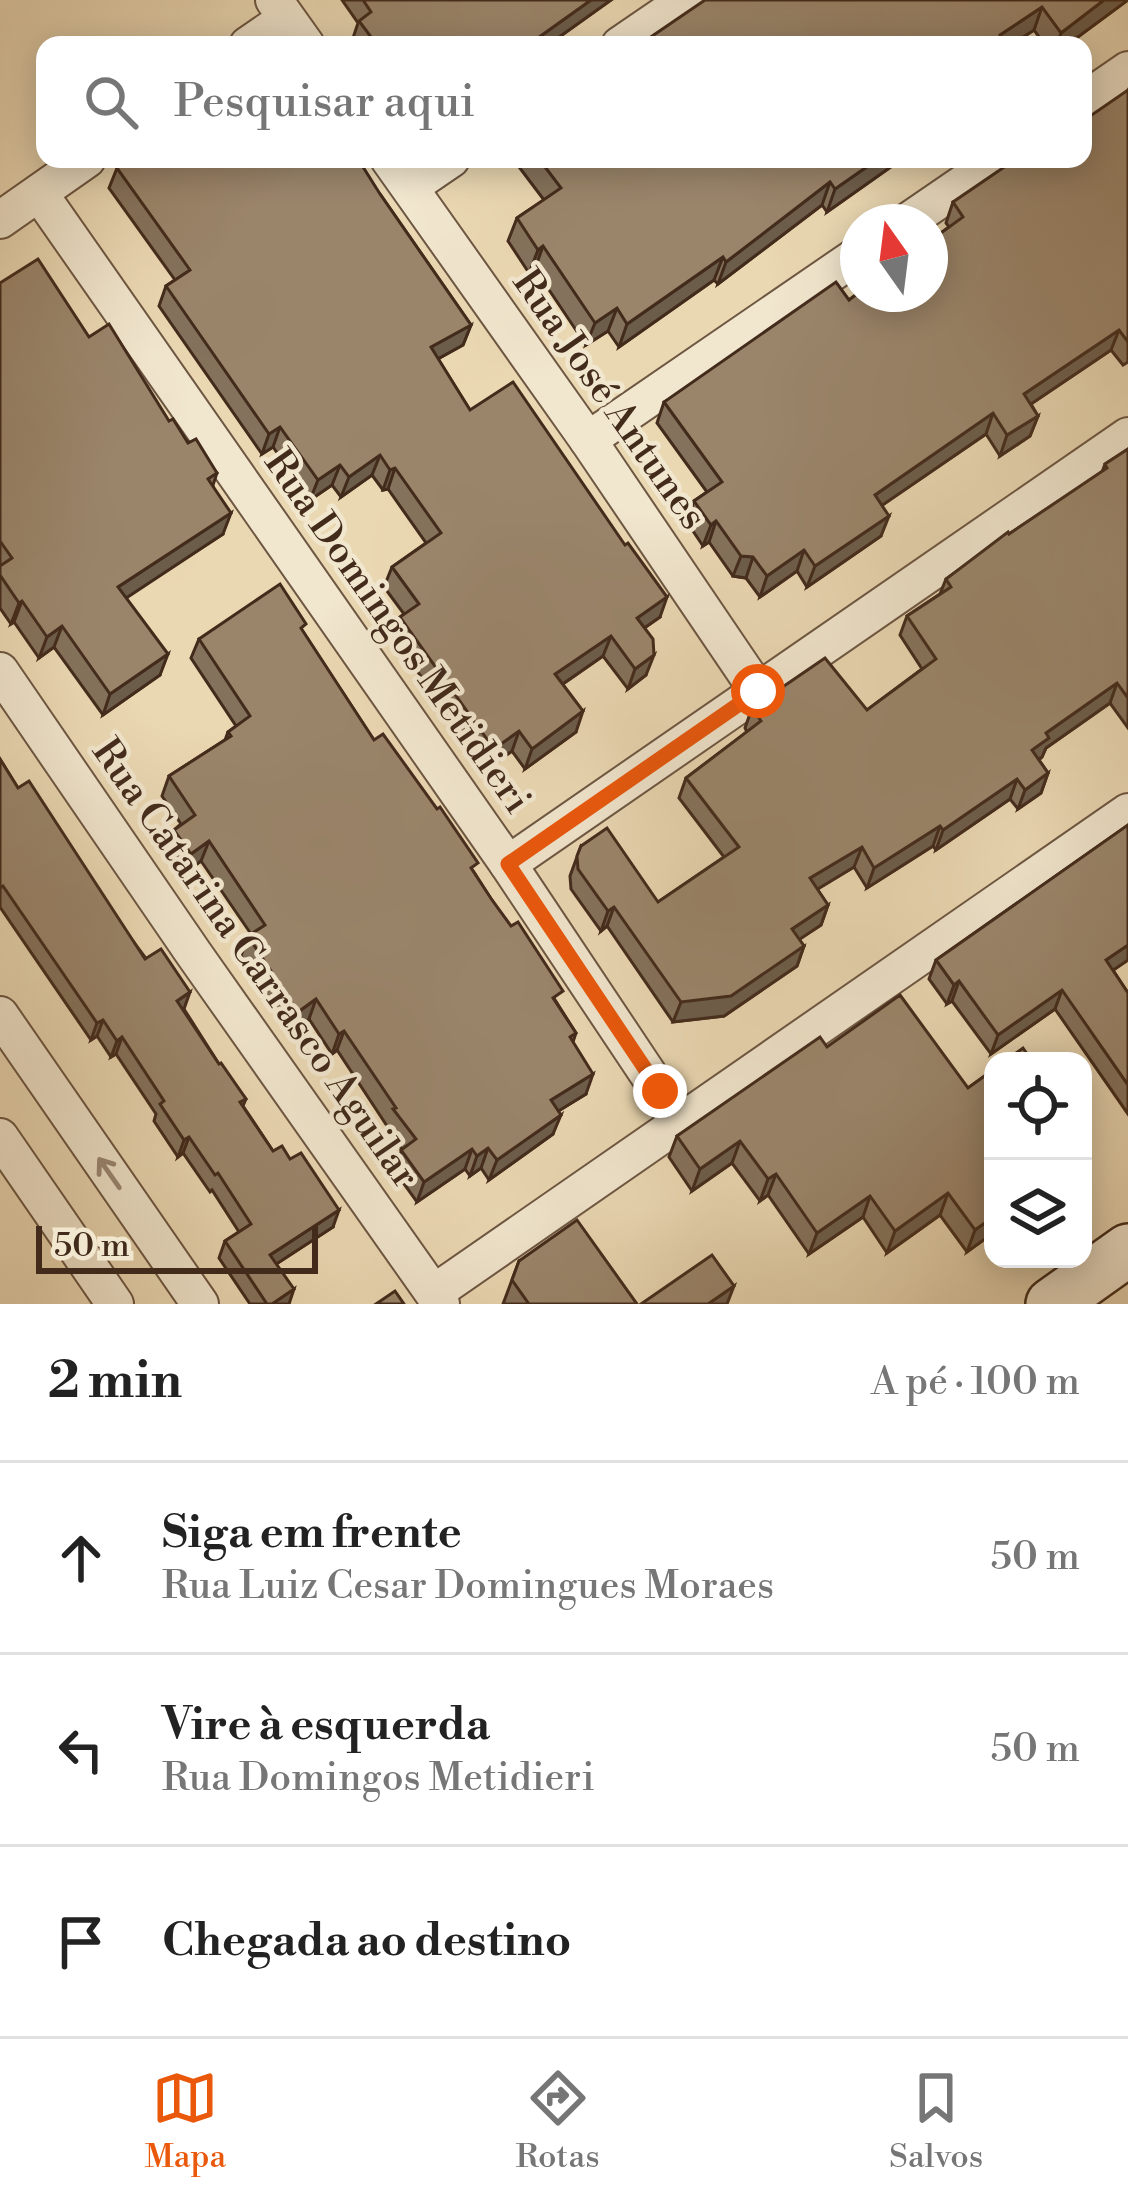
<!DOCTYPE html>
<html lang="pt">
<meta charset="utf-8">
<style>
:root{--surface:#fff;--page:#f6f6f6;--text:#222;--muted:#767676;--line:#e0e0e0;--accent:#ea580c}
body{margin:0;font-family:"Libre Bodoni",serif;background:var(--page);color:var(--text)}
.controls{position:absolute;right:36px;bottom:36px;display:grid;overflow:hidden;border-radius:24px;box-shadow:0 6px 30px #0003}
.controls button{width:108px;height:108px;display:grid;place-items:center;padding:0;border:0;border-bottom:3px solid var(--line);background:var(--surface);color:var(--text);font:60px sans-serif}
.compass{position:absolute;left:840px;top:204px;width:108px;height:108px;border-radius:50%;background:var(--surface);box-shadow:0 6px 30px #0003;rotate:346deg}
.scale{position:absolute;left:36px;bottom:30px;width:282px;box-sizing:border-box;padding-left:12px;border:6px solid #432b1c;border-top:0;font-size:33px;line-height:42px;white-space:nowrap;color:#432b1c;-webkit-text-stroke:9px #f1e6ce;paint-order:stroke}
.stop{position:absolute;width:36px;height:36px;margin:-27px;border:9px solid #ea580c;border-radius:50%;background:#fff}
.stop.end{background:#ea580c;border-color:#fff;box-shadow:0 3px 12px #0008}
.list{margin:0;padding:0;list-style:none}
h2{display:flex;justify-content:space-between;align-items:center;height:156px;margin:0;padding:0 48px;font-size:51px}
h2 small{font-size:39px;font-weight:400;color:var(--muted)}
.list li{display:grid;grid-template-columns:78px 1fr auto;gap:36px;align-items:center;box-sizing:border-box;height:192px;padding:0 48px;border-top:3px solid var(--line)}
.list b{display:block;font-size:45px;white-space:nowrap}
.list p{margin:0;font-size:39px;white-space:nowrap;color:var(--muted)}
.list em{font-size:39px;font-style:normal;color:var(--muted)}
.icon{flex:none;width:66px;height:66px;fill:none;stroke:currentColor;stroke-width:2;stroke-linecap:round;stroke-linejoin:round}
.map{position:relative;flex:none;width:1128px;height:1304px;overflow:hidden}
.search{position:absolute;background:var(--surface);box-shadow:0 6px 30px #0003;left:36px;right:36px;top:36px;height:132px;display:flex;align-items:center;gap:30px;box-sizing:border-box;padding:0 42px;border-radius:24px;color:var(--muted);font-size:45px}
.sheet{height:732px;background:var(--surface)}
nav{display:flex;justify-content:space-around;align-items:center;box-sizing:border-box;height:168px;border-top:3px solid var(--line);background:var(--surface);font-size:33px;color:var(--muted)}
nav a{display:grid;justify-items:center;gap:6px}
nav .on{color:var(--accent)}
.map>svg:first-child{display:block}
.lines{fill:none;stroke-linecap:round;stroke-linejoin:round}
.minor-casing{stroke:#6d5642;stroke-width:40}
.secondary-casing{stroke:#432b1c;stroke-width:56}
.minor{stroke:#f1e6ce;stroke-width:36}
.secondary{stroke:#f1e6ce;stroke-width:51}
.wall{fill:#84725c;stroke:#432b1c;stroke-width:3}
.shaded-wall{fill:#6c5d4b;stroke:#432b1c;stroke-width:3}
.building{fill:#9a856b;stroke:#432b1c;stroke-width:3}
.oneway{stroke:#9a8875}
.route{stroke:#ea580c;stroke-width:15}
.labels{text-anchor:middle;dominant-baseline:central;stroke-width:9;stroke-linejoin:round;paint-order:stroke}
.street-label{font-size:39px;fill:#432b1c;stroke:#f1e6ce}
</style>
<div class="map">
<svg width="1128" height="1304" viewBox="0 0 1128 1304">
<rect width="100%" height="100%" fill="#ead8b3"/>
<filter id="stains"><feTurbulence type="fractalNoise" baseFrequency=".00167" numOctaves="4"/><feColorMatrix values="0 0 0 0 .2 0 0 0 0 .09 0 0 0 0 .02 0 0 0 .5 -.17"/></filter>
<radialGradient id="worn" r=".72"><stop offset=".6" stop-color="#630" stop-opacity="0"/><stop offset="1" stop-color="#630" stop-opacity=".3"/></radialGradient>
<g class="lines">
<g class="minor-casing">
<g id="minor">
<polyline points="274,0 306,45"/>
<polyline points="248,45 286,19"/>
<polyline points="620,45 686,0"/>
<polyline points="1083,101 1128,70"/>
<polyline points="389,159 588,440 758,691"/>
<polyline points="410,187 451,159"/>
<polyline points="39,193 508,864 680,1122"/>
<polyline points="0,220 87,159"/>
<polyline points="907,222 999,159"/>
<polyline points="588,440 858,255"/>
<polyline points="0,671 194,954 441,1304"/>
<polyline points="508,864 1128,436"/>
<polyline points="0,1015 200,1304"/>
<polyline points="0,1137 115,1304"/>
<polyline points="434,1293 1128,812"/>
</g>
</g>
<g class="secondary-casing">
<polyline id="secondary" points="1052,1304 1128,1250"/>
</g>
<use href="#minor" class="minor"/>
<use href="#secondary" class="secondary"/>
</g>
<g class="wall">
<polygon points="342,0 611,0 548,45 355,45 352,41 358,23"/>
<polygon points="1128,0 1067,45 1045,45 1034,30 1011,45 639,45"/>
<polygon points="1128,90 1128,362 1123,365 1111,350 1031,404 1038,416 1030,436 1000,456 986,434 882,505 881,536 807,587 797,571 760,597 746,578 733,576 709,542 703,546 687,522 694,501 707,492 657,423 664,402 849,300 949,227 946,223 953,202 1083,159"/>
<polygon points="513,159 902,159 827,212 822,205 718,284 714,280 619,347 608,331 586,345 535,269 529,273 508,241 517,218 544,200"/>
<polygon points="117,168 380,194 471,325 463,345 438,359 470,410 660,617 644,628 646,675 628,689 603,656 563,684 576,732 525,769 512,751 487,769 393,637 400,617 404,614 384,587 392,567 426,543 388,489 383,490 372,475 341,497 332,485 310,500 273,447 262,454 159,306 166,286 175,280 109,188"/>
<polygon points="0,283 89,337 217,473 213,485 223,534 126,597 160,675 103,715 54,647 39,658 14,622 11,624 0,608"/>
<polygon points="1128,449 1128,728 1110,703 1046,748 1042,757 1039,760 1048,773 1041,793 1018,809 1010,799 936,850 933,846 867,888 854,867 817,889 828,905 821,925 799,939 804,946 797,966 724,1016 673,1022 607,926 601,931 571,889 570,876 581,846 658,902 724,857 679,798 686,778 747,732 745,728 752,708 867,710 922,669 900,635 907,616 940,594 946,579 1009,534 1102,472 1105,464"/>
<polygon points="303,632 374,740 474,872 576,1033 573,1042 586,1094 558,1111 553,1134 489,1180 481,1168 470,1176 465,1169 417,1202 394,1170 402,1149 386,1129 387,1126 337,1050 332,1054 309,1019 291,1032 241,956 248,936 251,934 201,861 184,873 166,849 174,830 181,824 162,796 169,776 225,740 228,732 236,726 191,658 199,639"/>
<polygon points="0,759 18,788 184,1009 219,1064 246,1099 243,1106 273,1151 333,1227 276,1264 289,1304 250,1304 219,1258 225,1241 239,1232 212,1190 210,1192 183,1153 178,1157 154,1121 156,1114 116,1054 111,1057 97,1036 91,1040 0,907"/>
<polygon points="1128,825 1128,960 1113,970 1128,993 1128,1114 1055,1009 991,1054 952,1001 947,1004 929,979 936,960"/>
<polygon points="827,1047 968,1088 993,1070 993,1233 967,1252 940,1215 887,1253 863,1217 809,1254 768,1195 760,1201 732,1163 692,1191 669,1157 677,1136"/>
<polygon points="519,1261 637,1304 503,1304"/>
</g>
<g class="shaded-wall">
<polygon points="591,0 611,0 548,45 528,45"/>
<polygon points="1104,0 1128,0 1067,45 1057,45 1061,33"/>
<polygon points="1042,7 1034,30 1011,45 996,45 1000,35"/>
<polygon points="878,159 902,159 827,212 835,189"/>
<polygon points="830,182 822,205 718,284 726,262"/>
<polygon points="543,246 535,269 529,273 538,250"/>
<polygon points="723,257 714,280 619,347 627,324"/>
<polygon points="617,308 608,331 586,345 595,323"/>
<polygon points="471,325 463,345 423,367 431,347"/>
<polygon points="1119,330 1111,350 1016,414 1024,394"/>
<polygon points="993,413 986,434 868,515 875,495"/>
<polygon points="1038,416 1030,436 1000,456 1007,435"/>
<polygon points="280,427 273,447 262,454 269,434"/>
<polygon points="380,455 372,475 341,497 349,477"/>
<polygon points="340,465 332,485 310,500 318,480"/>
<polygon points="395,468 388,489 383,490 390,470"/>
<polygon points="231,513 223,534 111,608 118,587"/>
<polygon points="889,516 881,536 807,587 815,566"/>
<polygon points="716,521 709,542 703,546 711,525"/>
<polygon points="804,550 797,571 760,597 767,576"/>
<polygon points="741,556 753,557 746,578 733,576"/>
<polygon points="667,597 660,617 630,638 637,618"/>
<polygon points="22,601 14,622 11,624 19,603"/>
<polygon points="62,626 54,647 39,658 47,637"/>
<polygon points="611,636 603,656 548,694 555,674"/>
<polygon points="168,654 160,675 103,715 110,694"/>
<polygon points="654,655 646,675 628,689 635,669"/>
<polygon points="1117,683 1110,703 1046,748 1042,757 1025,769 1032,750 1046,733"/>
<polygon points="583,711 576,732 525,769 532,749"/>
<polygon points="519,731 512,751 487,769 494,749"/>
<polygon points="1048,773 1041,793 1018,809 1025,790"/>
<polygon points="1017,779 1010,799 936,850 943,830"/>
<polygon points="940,826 933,846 867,888 874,868"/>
<polygon points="209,841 201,861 184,873 191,854"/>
<polygon points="862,847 854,867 803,898 810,878"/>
<polygon points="828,905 821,925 785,949 792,929"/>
<polygon points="614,907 607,926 601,931 608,911"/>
<polygon points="1128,945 1128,960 1099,980 1106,960"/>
<polygon points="804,946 797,966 724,1016 673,1022 681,1002"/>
<polygon points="959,981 952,1001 947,1004 954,985"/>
<polygon points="1062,990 1055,1009 991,1054 998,1035"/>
<polygon points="190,992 184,1009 171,1017 177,1001"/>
<polygon points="316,999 309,1019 291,1032 298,1012"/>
<polygon points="103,1020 97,1036 91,1040 97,1023"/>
<polygon points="344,1031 337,1050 332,1054 339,1034"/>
<polygon points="122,1037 116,1054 111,1057 117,1041"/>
<polygon points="593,1074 586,1094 544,1120 551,1100"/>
<polygon points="561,1115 553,1134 489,1180 497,1160"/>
<polygon points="189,1137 183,1153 178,1157 184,1140"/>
<polygon points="740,1141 732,1163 692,1191 700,1169"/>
<polygon points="488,1148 481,1168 470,1176 477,1156"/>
<polygon points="472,1149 465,1169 417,1202 424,1182"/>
<polygon points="776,1174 768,1195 760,1201 768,1179"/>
<polygon points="948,1193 940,1215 887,1253 895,1231"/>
<polygon points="870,1196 863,1217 809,1254 817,1233"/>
<polygon points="339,1210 333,1227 264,1272 270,1255"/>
<polygon points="993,1217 993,1233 967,1252 975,1230"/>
<polygon points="734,1286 727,1304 708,1304"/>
<polygon points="294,1289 289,1304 272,1304"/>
</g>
<g class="building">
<polygon points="363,0 591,0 528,45 377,45 359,21 371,12"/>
<polygon points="705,0 1104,0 1061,33 1042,7 1000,35 1001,45 639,45"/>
<polygon points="1128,90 1128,342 1119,330 1024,394 1038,416 1007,435 993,413 875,495 889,516 815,566 804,550 767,576 753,557 741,556 716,521 711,525 694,501 722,482 664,402 836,282 849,300 858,293 930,294 930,241 963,217 953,202 1016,159 1083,159 1083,121"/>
<polygon points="130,159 358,159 380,194 471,325 431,347 470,410 513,382 625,545 628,543 667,597 637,618 653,639 654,655 635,669 611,636 555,674 583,711 532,749 519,731 494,749 400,617 419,604 392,567 441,533 395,468 390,470 380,455 349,477 340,465 318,480 280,427 269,434 166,286 190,270 117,168"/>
<polygon points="539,159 878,159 835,189 830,182 726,262 723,257 627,324 617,308 595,323 543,246 538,250 517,218 561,188"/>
<polygon points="38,259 89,337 109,324 169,421 173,419 188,443 196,439 217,473 208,479 231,513 118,587 168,654 110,694 62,626 47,637 22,601 19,603 0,575 0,566 12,558 0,541 0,283"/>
<polygon points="1128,449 1128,698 1117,683 1046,733 1049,738 1032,750 1048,773 1025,790 1017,779 943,830 940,826 874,868 862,847 810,878 828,905 792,929 804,946 731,996 681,1002 614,907 608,911 578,869 577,856 581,846 607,828 658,902 739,847 686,778 761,721 752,708 825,658 867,710 936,659 907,616 951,587 946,579 1008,532 1009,534 1107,468 1105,464"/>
<polygon points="280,584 306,624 301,628 374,740 383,734 437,809 440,807 478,863 471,868 492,900 511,926 518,922 563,991 553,998 576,1033 570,1037 593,1074 551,1100 561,1115 497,1160 488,1148 477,1156 472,1149 424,1182 401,1150 416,1139 393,1109 396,1108 344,1031 339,1034 316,999 298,1012 248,936 265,925 209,841 191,854 174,830 195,815 169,776 231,736 228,732 250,716 199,639"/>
<polygon points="0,759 18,788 29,781 145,959 161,949 190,992 177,1001 219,1064 221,1063 246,1099 240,1102 273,1151 282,1146 290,1159 301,1153 339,1210 270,1255 294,1289 272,1304 267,1304 225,1241 251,1224 218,1173 215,1175 189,1137 184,1140 160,1104 164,1101 122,1037 117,1041 103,1020 97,1023 3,886 0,888"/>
<polygon points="1128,825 1128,945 1106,960 1128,993 1128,1085 1062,990 998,1035 959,981 954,985 936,960"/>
<polygon points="900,995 968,1088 993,1070 993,1217 975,1230 948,1193 895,1231 870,1196 817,1233 776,1174 768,1179 740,1141 700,1169 677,1136 820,1037 827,1047"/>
<polygon points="1023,1048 1032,1061 1005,1061"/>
<polygon points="577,1220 637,1304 529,1304 512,1280 519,1261"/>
<polygon points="712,1255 734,1286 708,1304 641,1304"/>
<polygon points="395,1291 404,1304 376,1304"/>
</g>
<defs><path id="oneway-shaft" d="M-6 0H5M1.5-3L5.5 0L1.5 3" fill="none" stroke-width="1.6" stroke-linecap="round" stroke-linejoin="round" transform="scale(3)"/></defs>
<use class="oneway" href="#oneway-shaft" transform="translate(109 1173) rotate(-125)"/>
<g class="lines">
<polyline class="route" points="660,1091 508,864 758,691"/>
</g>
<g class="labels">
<g class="street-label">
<text transform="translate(609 400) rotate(55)">Rua José Antunes</text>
<text transform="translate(397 632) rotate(55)">Rua Domingos Metidieri</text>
<text transform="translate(255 964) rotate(55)">Rua Catarina Carrasco Aguilar</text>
</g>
</g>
<rect width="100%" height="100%" filter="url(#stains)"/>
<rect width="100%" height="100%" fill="url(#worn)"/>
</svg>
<div class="controls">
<button><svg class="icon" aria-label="locate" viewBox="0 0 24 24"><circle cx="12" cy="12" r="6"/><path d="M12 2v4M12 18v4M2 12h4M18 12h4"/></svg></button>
<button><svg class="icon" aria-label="layers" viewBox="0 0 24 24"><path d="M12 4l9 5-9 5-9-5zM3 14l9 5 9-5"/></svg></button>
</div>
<svg class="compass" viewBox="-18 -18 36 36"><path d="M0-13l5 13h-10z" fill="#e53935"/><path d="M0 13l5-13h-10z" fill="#767676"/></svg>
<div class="scale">50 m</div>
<div class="stop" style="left:758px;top:691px"></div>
<div class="stop end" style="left:660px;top:1091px"></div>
<div class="search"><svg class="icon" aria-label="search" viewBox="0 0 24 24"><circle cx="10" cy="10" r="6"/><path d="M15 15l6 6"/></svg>Pesquisar aqui</div>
</div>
<section class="sheet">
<h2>2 min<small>A pé · 100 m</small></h2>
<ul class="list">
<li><svg class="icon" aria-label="ahead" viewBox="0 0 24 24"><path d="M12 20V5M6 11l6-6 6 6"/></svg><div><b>Siga em frente</b><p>Rua Luiz Cesar Domingues Moraes</p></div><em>50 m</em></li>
<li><svg class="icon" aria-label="left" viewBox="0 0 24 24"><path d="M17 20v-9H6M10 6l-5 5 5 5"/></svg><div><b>Vire à esquerda</b><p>Rua Domingos Metidieri</p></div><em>50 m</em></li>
<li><svg class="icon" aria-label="arrive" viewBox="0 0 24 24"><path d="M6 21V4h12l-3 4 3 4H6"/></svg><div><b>Chegada ao destino</b></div></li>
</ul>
</section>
<nav>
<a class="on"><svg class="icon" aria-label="map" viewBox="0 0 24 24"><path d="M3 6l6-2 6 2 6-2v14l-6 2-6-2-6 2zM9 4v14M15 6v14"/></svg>Mapa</a>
<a><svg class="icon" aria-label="directions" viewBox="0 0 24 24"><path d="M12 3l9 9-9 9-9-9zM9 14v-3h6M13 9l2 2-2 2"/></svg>Rotas</a>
<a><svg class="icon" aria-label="saved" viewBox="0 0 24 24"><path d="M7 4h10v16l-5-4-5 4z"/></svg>Salvos</a>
</nav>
